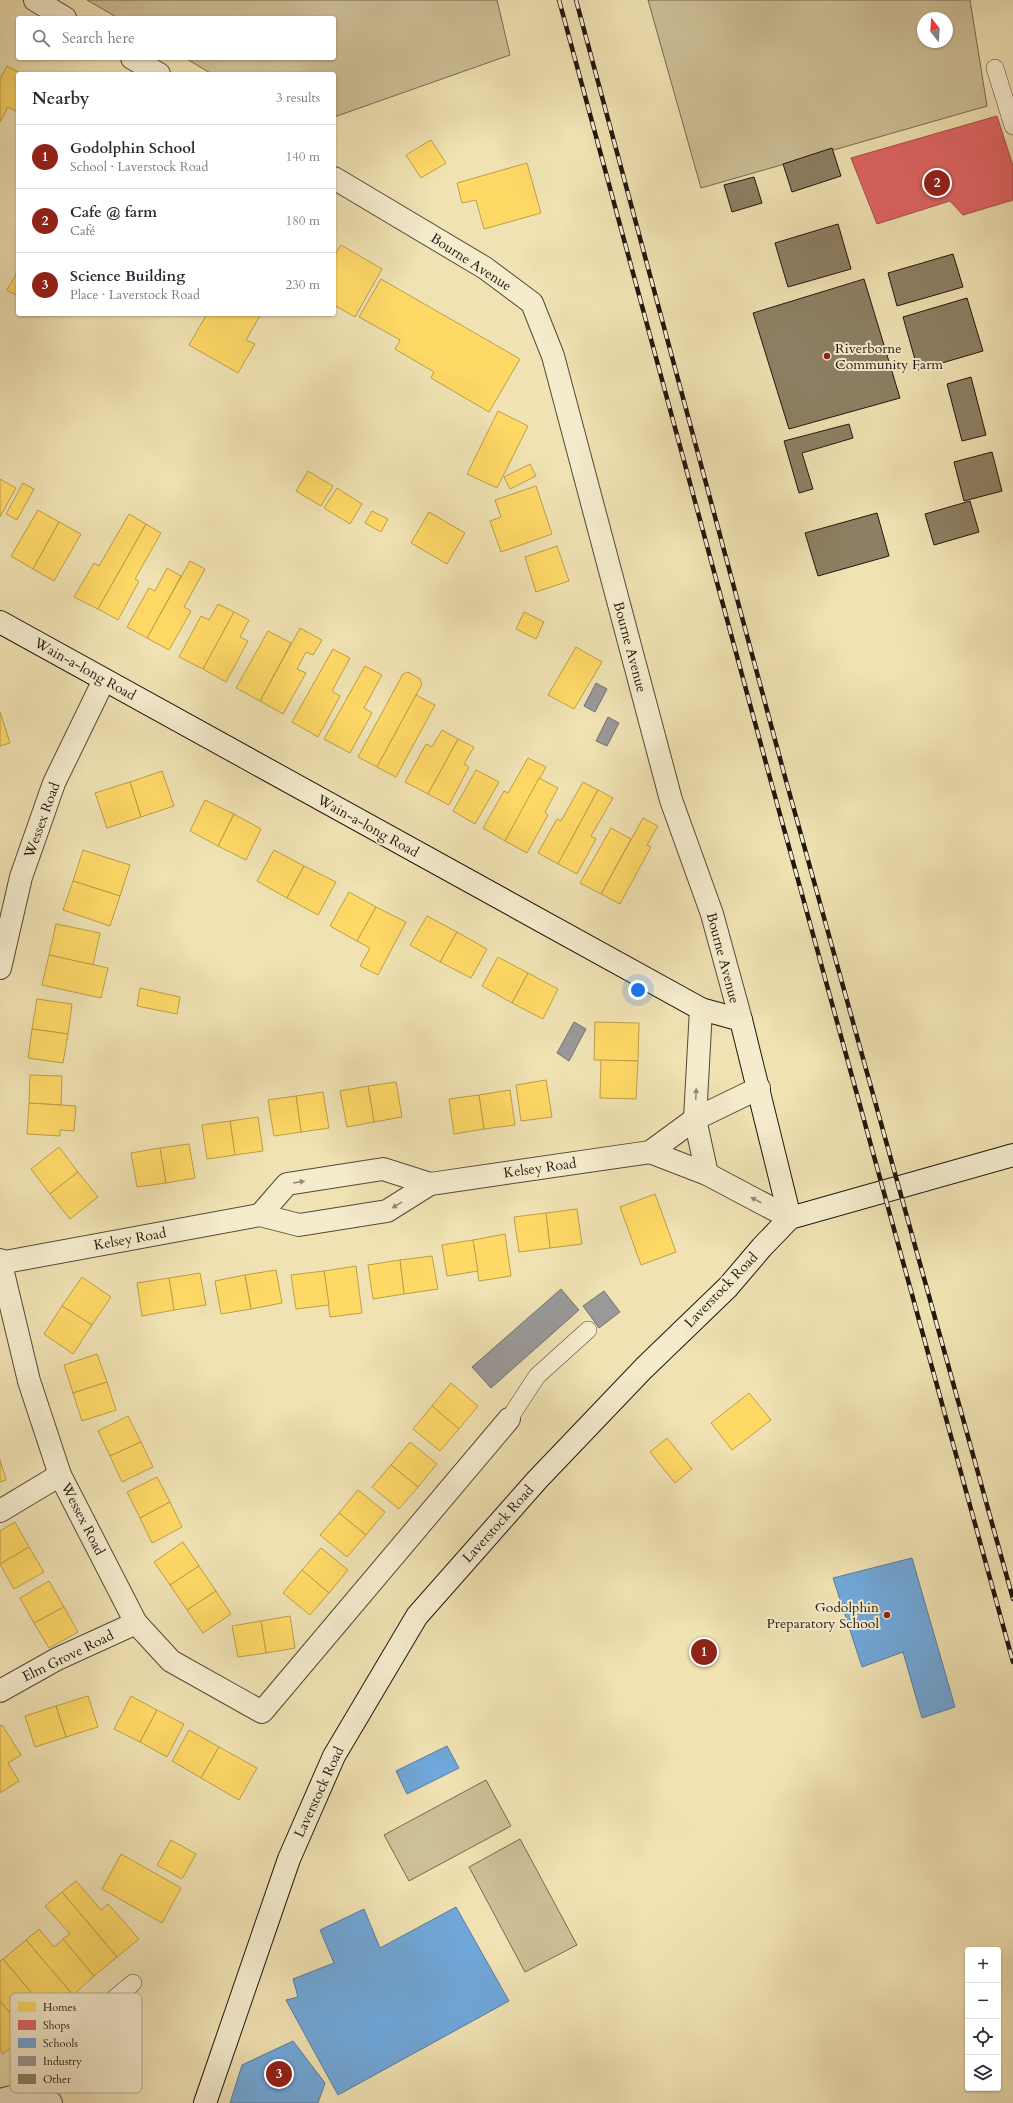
<!DOCTYPE html>
<meta charset="utf-8">
<style>
:root{--surface:#fff;--page:#f7f7f7;--text:#2b2b33;--muted:#7c7c81;--line:#e1e1e2;--accent:#8f2418}
body{margin:0;font-family:Cardo,serif;background:var(--page);color:var(--text)}
.controls{position:absolute;right:12px;bottom:12px;display:grid;overflow:hidden;border-radius:4px;box-shadow:0 1px 3px #0004}
.controls button{width:36px;height:36px;display:grid;place-items:center;padding:0;border:0;border-bottom:1px solid var(--line);background:var(--surface);color:var(--text);font:20px sans-serif}
.compass{position:absolute;left:917px;top:12px;width:36px;height:36px;border-radius:50%;background:var(--surface);box-shadow:0 1px 3px #0004;rotate:343deg}
.you{position:absolute;left:638px;top:990px;width:14px;height:14px;margin:-10px;border:3px solid #fff;border-radius:50%;background:#1a73e8;box-shadow:0 0 0 6px #1a73e833}
.badge{display:grid;place-items:center;width:26px;height:26px;border-radius:50%;background:var(--accent);color:#fff;font-size:13px;font-weight:700}
.pin{position:absolute;translate:-50% -50%;border:2px solid #fff;box-shadow:0 1px 4px #0006}
.list{margin:0;padding:0;list-style:none}
h2{display:flex;justify-content:space-between;align-items:center;height:52px;margin:0;padding:0 16px;font-size:17px}
h2 small{font-size:13px;font-weight:400;color:var(--muted)}
.list li{display:grid;grid-template-columns:26px 1fr auto;gap:12px;align-items:center;box-sizing:border-box;height:64px;padding:0 16px;border-top:1px solid var(--line)}
.list b{display:block;font-size:15px;white-space:nowrap}
.list p{margin:0;font-size:13px;white-space:nowrap;color:var(--muted)}
.list em{font-size:13px;font-style:normal;color:var(--muted)}
.icon{flex:none;width:22px;height:22px;fill:none;stroke:currentColor;stroke-width:2;stroke-linecap:round;stroke-linejoin:round}
.map{position:relative;flex:none;width:1013px;height:2103px;overflow:hidden}
.search{position:absolute;background:var(--surface);box-shadow:0 1px 3px #0004;left:16px;top:16px;width:320px;height:44px;display:flex;align-items:center;gap:10px;box-sizing:border-box;padding:0 14px;border-radius:4px;color:var(--muted);font-size:15px}
.panel{position:absolute;background:var(--surface);box-shadow:0 1px 3px #0004;left:16px;top:72px;width:320px;height:244px;border-radius:4px}
.map>svg:first-child{display:block}
.green{fill:#cdbf97;stroke:#776a52;fill-rule:evenodd}
.homes{fill:#ffd966;stroke:#bc9e4c}
.shops{fill:#e06666;stroke:#a74e4c}
.schools{fill:#6fa8dc;stroke:#587c9e}
.industry{fill:#999;stroke:#75726f}
.building{fill:#8d8064;stroke:#21160e}
.lines{fill:none;stroke-linecap:round;stroke-linejoin:round}
.lane-casing{stroke:#554937;stroke-width:18}
.street-casing{stroke:#554937;stroke-width:24}
.secondary-casing{stroke:#21160e;stroke-width:24}
.lane{stroke:#f5ecce;stroke-width:17}
.street{stroke:#f5ecce;stroke-width:22}
.secondary{stroke:#f5ecce;stroke-width:22}
.rail-casing{stroke:#21160e;stroke-width:4.5}
.rail{stroke:#f5ecce;stroke-width:3;stroke-dasharray:9;stroke-linecap:butt}
.oneway{fill:#968c78}
.poi-dot{fill:#8f2418;stroke:#f5ecce;stroke-width:1.5}
.labels{text-anchor:middle;dominant-baseline:central;stroke-width:4;stroke-linejoin:round;paint-order:stroke}
.street-label{font-size:14px;fill:#21160e;stroke:#f5ecce}
.poi-label{font-size:14px;fill:#21160e;stroke:#f5ecce;text-anchor:start}
.key{fill:#f5ecce;stroke:#b5ac94;stroke-width:1}
.key-label{font-size:11px;fill:#21160e}
</style>
<div class="map">
<svg width="1013" height="2103" viewBox="0 0 1013 2103">
<rect width="100%" height="100%" fill="#f0e2b3"/>
<filter id="stains"><feTurbulence type="fractalNoise" baseFrequency=".005" numOctaves="4"/><feColorMatrix values="0 0 0 0 .2 0 0 0 0 .09 0 0 0 0 .02 0 0 0 .5 -.17"/></filter>
<radialGradient id="worn" r=".72"><stop offset=".6" stop-color="#630" stop-opacity="0"/><stop offset="1" stop-color="#630" stop-opacity=".3"/></radialGradient>
<g class="green">
<polygon points="87,0 497,0 510,55 334,117 334,74 212,74 185,58 334,58 334,18 118,18"/>
<path d="M 648,0 L 970,0 L 987,106 L 701,188 ZM 923,18 L 947,18 L 947,42 L 923,42 Z"/>
<polygon points="486,1780 511,1826 409,1881 384,1835"/>
<polygon points="520,1839 577,1945 525,1972 469,1867"/>
</g>
<g class="homes">
<polygon points="7,66 22,74 18,74 18,112 8,107 0,122 0,79"/>
<polygon points="431,140 446,163 421,178 406,155"/>
<polygon points="527,163 541,213 484,229 476,200 462,203 457,183"/>
<polygon points="341,245 382,269 355,317 334,305 334,256"/>
<polygon points="18,271 18,296 7,290"/>
<polygon points="381,279 520,359 489,412 431,378 434,372 395,349 400,340 359,317"/>
<polygon points="207,314 261,314 246,340 255,344 238,373 189,345"/>
<polygon points="498,411 528,426 497,488 467,474"/>
<polygon points="530,464 536,476 510,489 504,477"/>
<polygon points="308,471 333,486 321,506 296,491"/>
<polygon points="0,479 16,488 0,517"/>
<polygon points="23,483 34,489 17,520 6,514"/>
<polygon points="536,486 552,534 501,552 490,521 501,517 495,500"/>
<polygon points="337,488 362,504 350,524 324,508"/>
<polygon points="38,510 59,522 33,569 11,556"/>
<polygon points="372,511 388,519 381,532 365,523"/>
<polygon points="429,512 465,533 447,564 411,543"/>
<polygon points="129,514 146,524 98,609 74,597 94,563 99,566"/>
<polygon points="59,522 81,534 54,581 33,569"/>
<polygon points="146,524 161,533 135,579 139,581 118,620 98,609"/>
<polygon points="557,546 569,581 536,592 525,557"/>
<polygon points="190,561 205,569 184,607 191,611 169,650 147,638"/>
<polygon points="167,568 181,576 147,638 127,627 149,588 155,591"/>
<polygon points="218,604 234,612 203,669 179,657 201,616 209,620"/>
<polygon points="234,612 249,620 240,637 248,641 226,682 203,669"/>
<polygon points="524,612 544,622 536,639 516,629"/>
<polygon points="300,628 322,640 313,655 306,652 297,669 306,673 283,714 260,701"/>
<polygon points="268,631 291,643 260,701 236,688"/>
<polygon points="576,647 602,662 574,709 548,695"/>
<polygon points="333,649 350,658 332,691 340,696 318,737 292,722"/>
<polygon points="365,666 382,675 364,708 372,713 350,753 324,739"/>
<polygon points="408,672 420,679 422,684 377,767 358,757 403,674"/>
<polygon points="416,695 435,705 396,777 377,767"/>
<polygon points="0,712 10,743 0,746"/>
<polygon points="442,730 458,739 428,794 405,782 426,744 432,747"/>
<polygon points="458,739 474,747 464,764 469,767 449,805 428,794"/>
<polygon points="528,758 546,767 505,841 483,828 504,791 508,793"/>
<polygon points="476,770 499,782 475,824 453,811"/>
<polygon points="162,771 174,806 141,817 130,782"/>
<polygon points="539,778 558,788 545,812 548,815 527,853 505,841"/>
<polygon points="130,782 141,817 107,828 95,793"/>
<polygon points="583,782 598,790 558,864 538,853 557,819 561,821"/>
<polygon points="598,790 613,798 591,836 596,839 577,874 558,864"/>
<polygon points="205,800 234,814 218,846 190,831"/>
<polygon points="234,814 261,829 246,860 218,846"/>
<polygon points="643,818 658,826 647,845 651,847 620,904 601,894"/>
<polygon points="611,828 631,839 601,894 580,883"/>
<polygon points="83,850 130,865 120,896 73,881"/>
<polygon points="274,850 304,866 287,898 257,881"/>
<polygon points="304,866 336,882 318,915 287,898"/>
<polygon points="73,881 120,896 110,926 63,910"/>
<polygon points="349,892 376,907 357,941 330,926"/>
<polygon points="376,907 406,922 378,975 360,966 370,948 357,941"/>
<polygon points="427,916 457,932 440,962 410,945"/>
<polygon points="56,924 100,933 93,965 49,955"/>
<polygon points="457,932 487,949 471,978 440,962"/>
<polygon points="49,955 108,968 101,998 42,985"/>
<polygon points="498,957 528,973 512,1003 482,986"/>
<polygon points="528,973 558,989 543,1019 512,1003"/>
<polygon points="140,988 180,997 177,1014 137,1006"/>
<polygon points="37,999 72,1004 68,1034 32,1029"/>
<polygon points="595,1022 639,1023 638,1061 594,1060"/>
<polygon points="32,1029 68,1034 63,1063 28,1058"/>
<polygon points="601,1060 638,1061 636,1099 600,1098"/>
<polygon points="30,1075 62,1076 61,1105 29,1103"/>
<polygon points="546,1080 552,1117 521,1121 516,1085"/>
<polygon points="396,1082 402,1117 374,1122 368,1086"/>
<polygon points="368,1086 374,1122 347,1127 340,1091"/>
<polygon points="510,1090 515,1125 484,1129 479,1095"/>
<polygon points="323,1092 329,1128 301,1132 296,1096"/>
<polygon points="479,1095 484,1129 454,1134 449,1099"/>
<polygon points="296,1096 301,1132 274,1136 268,1100"/>
<polygon points="29,1103 76,1106 74,1131 60,1130 60,1136 27,1134"/>
<polygon points="258,1117 263,1151 235,1155 230,1121"/>
<polygon points="230,1121 235,1155 207,1159 202,1125"/>
<polygon points="189,1144 195,1178 166,1183 160,1148"/>
<polygon points="59,1147 78,1172 50,1194 31,1169"/>
<polygon points="160,1148 166,1183 137,1187 131,1153"/>
<polygon points="78,1172 98,1197 70,1219 50,1194"/>
<polygon points="655,1194 676,1252 641,1265 620,1207"/>
<polygon points="577,1209 582,1244 550,1248 546,1213"/>
<polygon points="546,1213 550,1248 519,1252 514,1217"/>
<polygon points="505,1234 511,1276 479,1281 473,1240"/>
<polygon points="473,1240 478,1271 447,1276 442,1245"/>
<polygon points="432,1256 438,1289 404,1294 400,1260"/>
<polygon points="400,1260 404,1294 373,1299 368,1265"/>
<polygon points="356,1266 362,1313 330,1317 324,1271"/>
<polygon points="276,1270 282,1303 251,1309 245,1275"/>
<polygon points="324,1271 329,1305 296,1309 291,1275"/>
<polygon points="200,1273 206,1305 174,1310 169,1278"/>
<polygon points="245,1275 251,1309 221,1314 215,1281"/>
<polygon points="82,1277 111,1297 92,1325 62,1306"/>
<polygon points="169,1278 174,1310 142,1316 137,1283"/>
<polygon points="62,1306 92,1325 73,1354 44,1334"/>
<polygon points="97,1354 107,1382 73,1393 64,1365"/>
<polygon points="107,1382 116,1410 82,1421 73,1393"/>
<polygon points="451,1383 478,1406 459,1429 432,1406"/>
<polygon points="749,1393 771,1420 732,1450 711,1423"/>
<polygon points="432,1406 459,1429 440,1451 413,1429"/>
<polygon points="128,1416 141,1442 110,1456 98,1431"/>
<polygon points="667,1438 692,1469 675,1483 650,1452"/>
<polygon points="141,1442 153,1467 122,1482 110,1456"/>
<polygon points="410,1442 437,1464 418,1487 391,1465"/>
<polygon points="0,1460 6,1480 0,1482"/>
<polygon points="391,1465 418,1487 399,1509 372,1487"/>
<polygon points="157,1477 170,1502 140,1518 127,1492"/>
<polygon points="358,1490 385,1512 366,1535 339,1513"/>
<polygon points="170,1502 182,1527 152,1543 140,1518"/>
<polygon points="339,1513 366,1535 347,1557 320,1535"/>
<polygon points="15,1522 29,1547 0,1564 0,1531"/>
<polygon points="183,1542 199,1566 170,1585 154,1562"/>
<polygon points="29,1547 44,1572 14,1589 0,1564"/>
<polygon points="321,1548 348,1570 329,1593 302,1570"/>
<polygon points="199,1566 216,1591 187,1610 170,1585"/>
<polygon points="302,1570 329,1593 310,1615 283,1593"/>
<polygon points="49,1581 64,1607 34,1623 20,1598"/>
<polygon points="216,1591 231,1614 203,1633 187,1610"/>
<polygon points="64,1607 78,1632 49,1648 34,1623"/>
<polygon points="290,1616 295,1648 266,1653 261,1621"/>
<polygon points="261,1621 266,1653 238,1657 232,1626"/>
<polygon points="88,1696 98,1727 66,1737 56,1706"/>
<polygon points="131,1696 157,1710 140,1742 114,1729"/>
<polygon points="56,1706 66,1737 35,1747 25,1716"/>
<polygon points="157,1710 184,1724 167,1757 140,1742"/>
<polygon points="2,1725 21,1755 8,1763 19,1781 0,1793 0,1726"/>
<polygon points="189,1730 219,1747 201,1778 172,1761"/>
<polygon points="219,1747 257,1768 239,1800 201,1778"/>
<polygon points="171,1840 196,1854 182,1879 157,1865"/>
<polygon points="121,1854 181,1888 162,1923 102,1889"/>
<polygon points="76,1881 101,1910 108,1904 139,1939 117,1957 62,1892"/>
<polygon points="62,1892 117,1957 94,1976 63,1939 70,1934 45,1906"/>
<polygon points="39,1929 54,1947 63,1939 94,1976 73,1995 26,1940"/>
<polygon points="26,1940 73,1995 50,2015 3,1959"/>
<polygon points="3,1959 50,2015 28,2034 0,2001 0,1961"/>
<polygon points="0,2001 28,2034 3,2054 0,2050"/>
</g>
<polygon class="shops" points="997,116 1013,166 1013,200 963,215 950,201 877,224 851,158"/>
<g class="schools">
<polygon points="912,1558 955,1707 922,1718 903,1652 862,1667 833,1578"/>
<polygon points="447,1746 459,1768 407,1794 396,1771"/>
<polygon points="456,1907 509,2001 338,2095 286,2000 298,1997 293,1979 334,1963 320,1930 364,1909 380,1948"/>
<polygon points="293,2041 325,2083 318,2103 230,2103 242,2065"/>
</g>
<g class="industry">
<polygon points="596,683 607,689 595,712 584,706"/>
<polygon points="608,717 619,723 607,746 596,741"/>
<polygon points="574,1022 586,1029 569,1061 557,1053"/>
<polygon points="561,1289 579,1310 491,1388 472,1367"/>
<polygon points="604,1291 620,1312 599,1328 583,1306"/>
</g>
<g class="building">
<polygon points="832,148 841,176 792,192 783,164"/>
<polygon points="754,177 762,203 732,212 724,185"/>
<polygon points="838,224 851,269 788,287 775,243"/>
<polygon points="953,254 963,287 897,306 888,273"/>
<polygon points="864,279 900,398 789,429 753,313"/>
<polygon points="967,298 983,351 918,370 903,317"/>
<polygon points="971,377 986,435 962,441 947,384"/>
<polygon points="849,424 853,438 802,453 813,489 799,493 784,441"/>
<polygon points="992,452 1002,491 964,501 954,462"/>
<polygon points="970,501 979,532 934,545 925,514"/>
<polygon points="877,513 889,556 818,576 805,533"/>
</g>
<g class="lines">
<g class="lane-casing">
<g id="lane">
<polyline points="995,68 1013,126"/>
<polyline points="509,1419 537,1376 588,1330"/>
<polyline points="19,2095 26,2072 133,1983"/>
</g>
</g>
<g class="street-casing">
<g id="street">
<polyline points="35,0 65,18"/>
<polyline points="132,58 159,74"/>
<polyline points="334,178 485,268 532,303 553,356 671,800 712,914 741,1020"/>
<polyline points="0,968 21,877 54,783 104,680"/>
<polyline points="701,1009 695,1119 707,1174"/>
<polyline points="650,1152 707,1174 790,1218"/>
<polyline points="260,1215 287,1184 383,1169 430,1184"/>
<polyline points="0,1260 29,1381 60,1475 136,1623 171,1661 262,1712 509,1419"/>
<polyline points="0,1263 260,1215 299,1225 387,1211 430,1184 650,1152 695,1119 759,1088"/>
<polyline points="0,1511 60,1475"/>
<polyline points="0,1691 57,1659 136,1623"/>
<polyline points="0,2100 19,2095 51,2103"/>
</g>
</g>
<g class="secondary-casing">
<g id="secondary">
<polyline points="0,622 701,1009 741,1020 790,1218"/>
<polyline points="205,2103 289,1859 334,1756 417,1616 537,1480 644,1368 728,1287 762,1247 790,1218 1013,1155"/>
</g>
</g>
<use href="#lane" class="lane"/>
<use href="#street" class="street"/>
<use href="#secondary" class="secondary"/>
<g class="rail-casing">
<g id="rail">
<polyline points="559,0 770,778 1013,1662"/>
<polyline points="576,0 785,777 1013,1599"/>
</g>
</g>
<use href="#rail" class="rail"/>
</g>
<defs><path id="oneway-solid" d="M-6-.8H1V-3.2L6.5 0L1 3.2V.8H-6Z"/></defs>
<g class="oneway">
<use href="#oneway-solid" transform="translate(696 1094) rotate(-87)"/>
<use href="#oneway-solid" transform="translate(299 1182) rotate(-9)"/>
<use href="#oneway-solid" transform="translate(756 1200) rotate(-152)"/>
<use href="#oneway-solid" transform="translate(397 1205) rotate(148)"/>
</g>
<g class="poi-dot">
<circle cx="827" cy="356" r="4"/>
<circle cx="887" cy="1615" r="4"/>
</g>
<g class="labels">
<g class="street-label">
<text transform="translate(471 262) rotate(33)">Bourne Avenue</text>
<text transform="translate(630 647) rotate(75)">Bourne Avenue</text>
<text transform="translate(85 669) rotate(29)">Wain-a-long Road</text>
<text transform="translate(42 820) rotate(-70)">Wessex Road</text>
<text transform="translate(368 826) rotate(29)">Wain-a-long Road</text>
<text transform="translate(723 958) rotate(75)">Bourne Avenue</text>
<text transform="translate(540 1168) rotate(-8)">Kelsey Road</text>
<text transform="translate(130 1239) rotate(-10)">Kelsey Road</text>
<text transform="translate(721 1290) rotate(-46)">Laverstock Road</text>
<text transform="translate(83 1519) rotate(63)">Wessex Road</text>
<text transform="translate(498 1524) rotate(-48)">Laverstock Road</text>
<text transform="translate(68 1656) rotate(-26)">Elm Grove Road</text>
<text transform="translate(319 1792) rotate(-65)">Laverstock Road</text>
</g>
<g class="poi-label">
<text x="835" y="348">Riverborne<tspan x="835" dy="16">Community Farm</tspan></text>
<text x="879" y="1607" text-anchor="end">Godolphin<tspan x="879" dy="16">Preparatory School</tspan></text>
</g>
</g>
<rect x="10" y="1993" width="132" height="100" rx="6" class="key"/>
<rect x="18" y="2002" width="18" height="10" fill="#ffd966"/>
<rect x="18" y="2020" width="18" height="10" fill="#e06666"/>
<rect x="18" y="2038" width="18" height="10" fill="#6fa8dc"/>
<rect x="18" y="2056" width="18" height="10" fill="#999"/>
<rect x="18" y="2074" width="18" height="10" fill="#8d8064"/>
<g class="key-label">
<text x="43" y="2011">Homes</text>
<text x="43" y="2029">Shops</text>
<text x="43" y="2047">Schools</text>
<text x="43" y="2065">Industry</text>
<text x="43" y="2083">Other</text>
</g>
<rect width="100%" height="100%" filter="url(#stains)"/>
<rect width="100%" height="100%" fill="url(#worn)"/>
</svg>
<div class="controls">
<button>+</button>
<button>−</button>
<button><svg class="icon" aria-label="locate" viewBox="0 0 24 24"><circle cx="12" cy="12" r="6"/><path d="M12 2v4M12 18v4M2 12h4M18 12h4"/></svg></button>
<button><svg class="icon" aria-label="layers" viewBox="0 0 24 24"><path d="M12 4l9 5-9 5-9-5zM3 14l9 5 9-5"/></svg></button>
</div>
<svg class="compass" viewBox="-18 -18 36 36"><path d="M0-13l5 13h-10z" fill="#e53935"/><path d="M0 13l5-13h-10z" fill="#7c7c81"/></svg>
<div class="you"></div>
<div class="pin badge" style="left:704px;top:1652px">1</div>
<div class="pin badge" style="left:937px;top:183px">2</div>
<div class="pin badge" style="left:279px;top:2074px">3</div>
<div class="search"><svg class="icon" aria-label="search" viewBox="0 0 24 24"><circle cx="10" cy="10" r="6"/><path d="M15 15l6 6"/></svg>Search here</div>
<section class="panel">
<h2>Nearby<small>3 results</small></h2>
<ul class="list">
<li><span class="badge">1</span><div><b>Godolphin School</b><p>School · Laverstock Road</p></div><em>140 m</em></li>
<li><span class="badge">2</span><div><b>Cafe @ farm</b><p>Café</p></div><em>180 m</em></li>
<li><span class="badge">3</span><div><b>Science Building</b><p>Place · Laverstock Road</p></div><em>230 m</em></li>
</ul>
</section>
</div>
